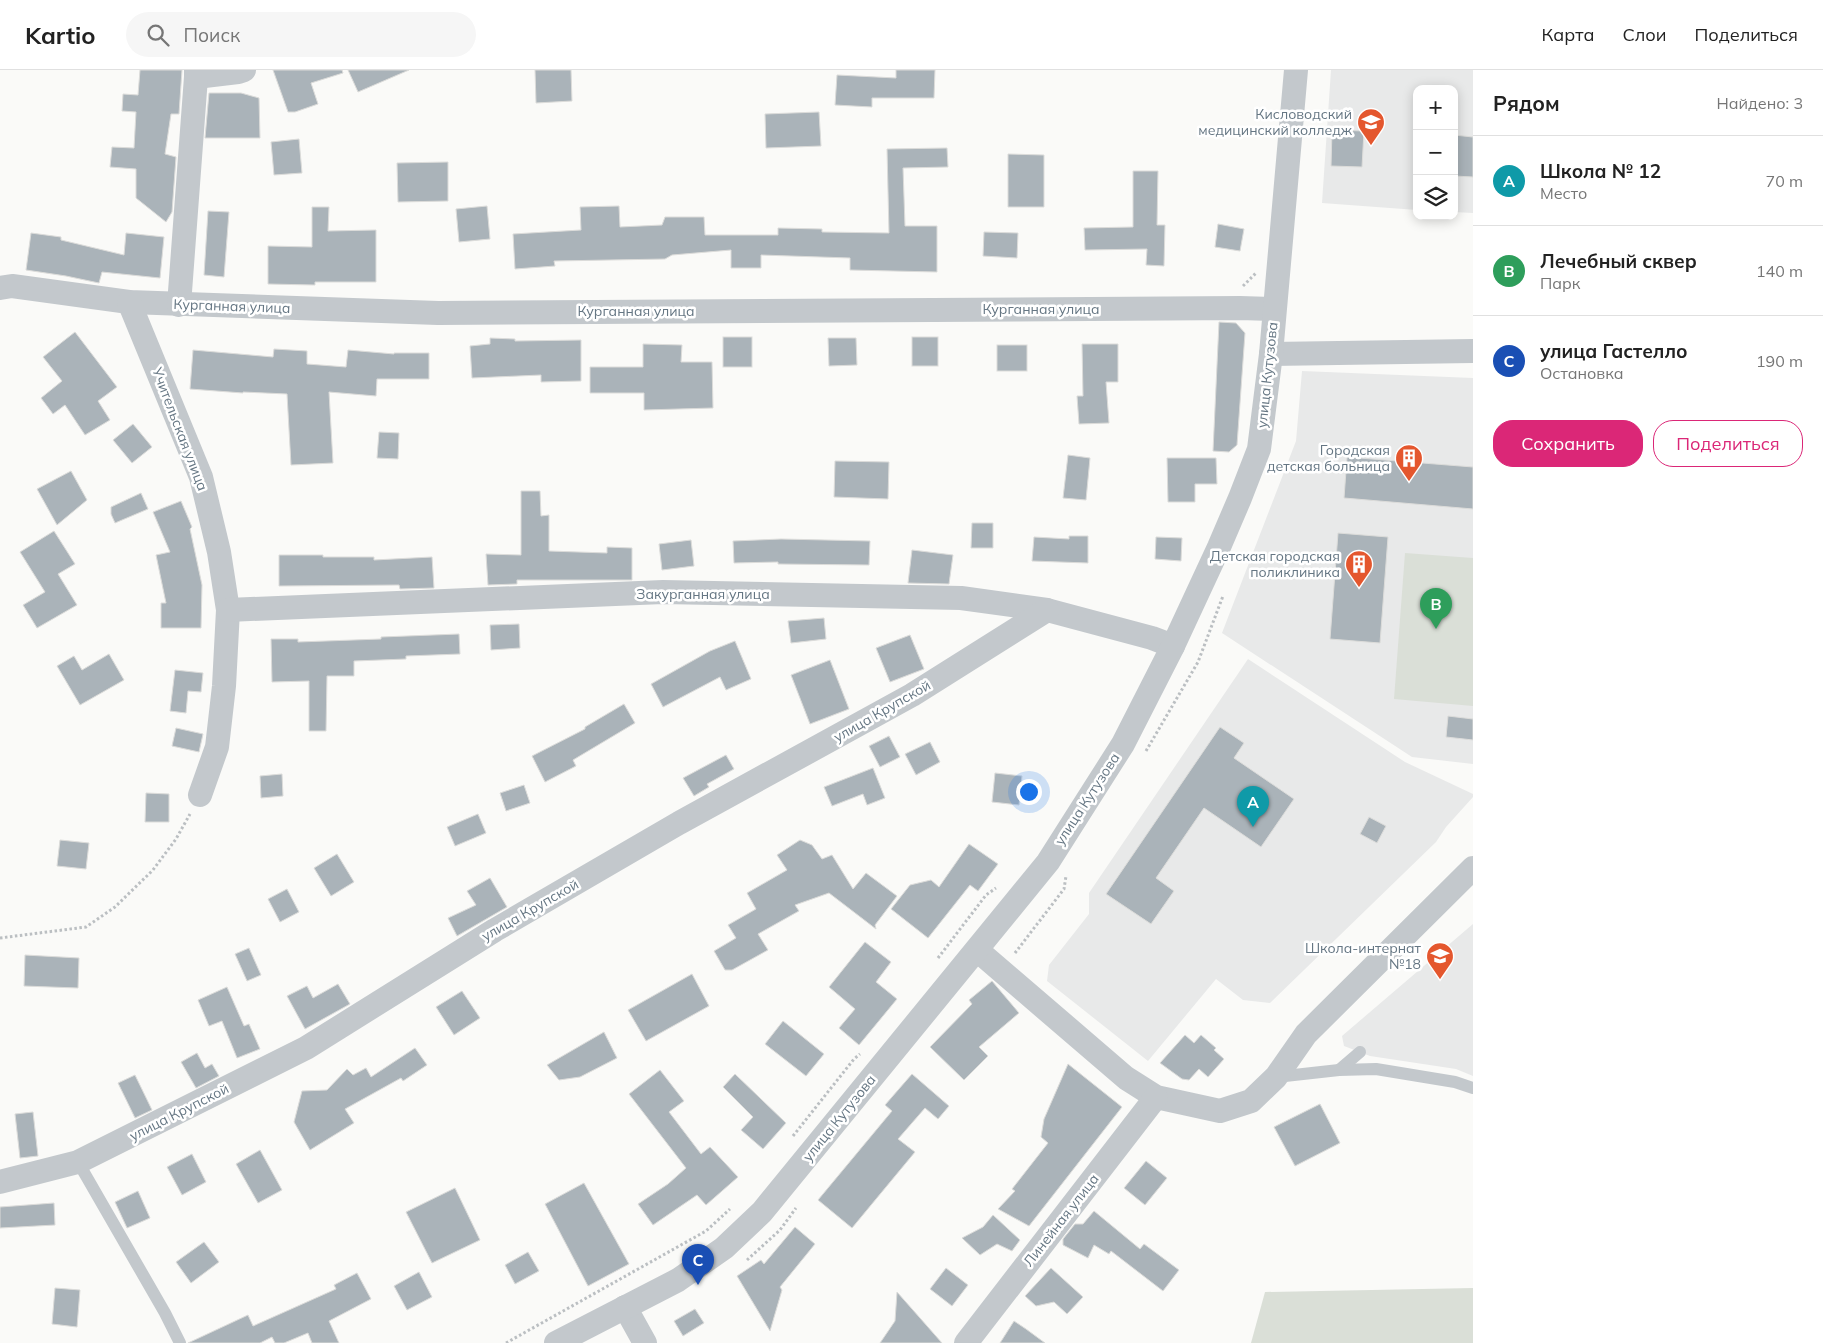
<!DOCTYPE html>
<html lang="ru">
<meta charset="utf-8">
<style>
:root{--surface:#fff;--page:#f6f6f6;--text:#222;--muted:#767676;--line:#e0e0e0;--accent:#db2777}
body{margin:0;font-family:Mulish,sans-serif;background:var(--page);color:var(--text)}
.controls{position:absolute;right:15px;top:15px;display:grid;overflow:hidden;border-radius:10px;box-shadow:0 2px 12px #0003}
.controls button{width:45px;height:45px;display:grid;place-items:center;padding:0;border:0;border-bottom:1px solid var(--line);background:var(--surface);color:var(--text);font:25px sans-serif}
.you{position:absolute;left:1028px;top:721px;width:18px;height:18px;margin:-12px;border:4px solid #fff;border-radius:50%;background:#1a73e8;box-shadow:0 0 0 8px #1a73e833}
.badge{display:grid;place-items:center;width:32px;height:32px;border-radius:50%;background:var(--accent);color:#fff;font-size:16px;font-weight:700}
.pin{position:absolute;translate:-50% -41px;filter:drop-shadow(0 1px 2px #0008)}
.pin::after{content:'';position:absolute;top:26px;width:18px;height:15px;background:inherit;clip-path:polygon(0 0,100% 0,50% 100%)}
.list{margin:0;padding:0;list-style:none}
h2{display:flex;justify-content:space-between;align-items:center;height:65px;margin:0;padding:0 20px;font-size:21px}
h2 small{font-size:16px;font-weight:400;color:var(--muted)}
.list li{display:grid;grid-template-columns:32px 1fr auto;gap:15px;align-items:center;box-sizing:border-box;height:90px;padding:0 20px;border-top:1px solid var(--line)}
.list b{display:block;font-size:19px;white-space:nowrap}
.list p{margin:0;font-size:16px;white-space:nowrap;color:var(--muted)}
.list em{font-size:16px;font-style:normal;color:var(--muted)}
.actions{display:flex;gap:10px;padding:15px 20px}
.actions a{flex:1;padding:11px 0;border:1px solid var(--accent);border-radius:20px;text-align:center;font-size:18px;color:var(--accent)}
.actions .main{background:var(--accent);color:#fff}
.icon{flex:none;width:28px;height:28px;fill:none;stroke:currentColor;stroke-width:2;stroke-linecap:round;stroke-linejoin:round}
.map{position:relative;flex:none;width:1473px;height:1273px;overflow:hidden}
header{display:flex;align-items:center;gap:30px;box-sizing:border-box;height:70px;padding:0 25px;background:var(--surface);border-bottom:1px solid var(--line)}
header strong{font-size:24px}
nav{display:flex;gap:28px;margin-inline-start:auto;font-size:18px}
.search{width:350px;height:45px;background:var(--page);display:flex;align-items:center;gap:12px;box-sizing:border-box;padding:0 18px;border-radius:28px;color:var(--muted);font-size:19px}
main{display:flex}
aside{flex:1;background:var(--surface)}
.map>svg:first-child{display:block}
.built{fill:#e8e9e9}
.green{fill:#dadfd7}
.building{fill:#aab3b9;stroke:#dcdcda}
.lines{fill:none;stroke-linecap:round;stroke-linejoin:round}
.path{stroke:#bbbfc2;stroke-width:3;stroke-dasharray:2.5 2.5;stroke-linecap:butt}
.lane{stroke:#c3c8cc;stroke-width:12}
.street{stroke:#c3c8cc;stroke-width:24}
.labels{text-anchor:middle;dominant-baseline:central;stroke-width:5;stroke-linejoin:round;paint-order:stroke}
.poi-label{font-size:14px;fill:#657683;stroke:#fff;text-anchor:end}
.street-label{font-size:14px;fill:#657683;stroke:#fff}
</style>
<header>
<strong>Kartio</strong>
<div class="search"><svg class="icon" aria-label="search" viewBox="0 0 24 24"><circle cx="10" cy="10" r="6"/><path d="M15 15l6 6"/></svg>Поиск</div>
<nav><a>Карта</a><a>Слои</a><a>Поделиться</a></nav>
</header>
<main>
<div class="map">
<svg width="1473" height="1273" viewBox="0 0 1473 1273">
<rect width="100%" height="100%" fill="#fafaf8"/>
<g class="built">
<polygon points="1331,0 1473,0 1473,143 1454,142 1454,19 1417,19 1417,140 1322,133"/>
<polygon points="1302,301 1473,308 1473,694 1412,687 1222,563 1296,371"/>
<polygon points="1248,589 1405,692 1473,724 1473,727 1446,757 1436,772 1270,933 1243,930 1216,909 1148,991 1047,911 1049,895 1089,844 1089,823"/>
<polygon points="1473,854 1473,1006 1456,999 1370,986 1344,976 1342,966"/>
</g>
<g class="green">
<polygon points="1405,483 1473,488 1473,636 1394,629"/>
<polygon points="1473,1218 1473,1273 1251,1273 1265,1222"/>
</g>
<g class="building">
<polygon points="140,0 182,0 179,44 171,44 165,84 176,87 172,142 166,152 136,128 136,99 110,97 112,77 134,78 136,42 122,41 123,24 138,25"/>
<polygon points="273,0 342,0 343,3 311,13 318,34 295,42 288,42"/>
<polygon points="348,0 409,0 358,22"/>
<polygon points="535,0 571,0 572,31 536,33"/>
<polygon points="896,0 935,0 934,28 872,28 872,37 835,35 837,5 896,8"/>
<polygon points="209,23 241,23 259,28 260,68 205,68"/>
<polygon points="819,42 821,76 766,78 765,44"/>
<polygon points="1332,60 1364,61 1362,97 1331,96"/>
<polygon points="1454,65 1473,67 1473,107 1454,106"/>
<polygon points="299,69 302,103 274,105 271,72"/>
<polygon points="947,78 948,97 903,98 905,156 937,156 937,202 850,200 850,188 761,185 761,198 731,198 731,180 672,185 665,189 554,191 555,196 515,199 513,164 581,160 580,137 619,136 620,157 662,155 665,147 704,147 705,165 778,165 778,158 822,159 822,162 889,163 887,79"/>
<polygon points="1008,84 1044,85 1044,137 1008,137"/>
<polygon points="448,92 448,131 398,132 397,93"/>
<polygon points="1133,101 1158,101 1157,155 1165,155 1164,196 1146,195 1147,179 1085,180 1084,158 1133,157"/>
<polygon points="487,136 490,169 459,172 456,139"/>
<polygon points="312,137 329,137 328,161 376,160 376,212 315,212 315,215 268,214 268,176 312,177"/>
<polygon points="208,141 229,142 224,207 204,205"/>
<polygon points="1218,154 1244,159 1240,181 1215,177"/>
<polygon points="984,162 1018,163 1017,188 983,186"/>
<polygon points="31,163 61,167 61,170 124,185 126,163 164,167 160,208 102,202 99,213 66,206 26,200"/>
<polygon points="1219,252 1236,253 1245,263 1237,375 1229,382 1213,381"/>
<polygon points="75,262 117,317 98,331 110,350 85,365 65,335 53,344 41,328 62,311 43,287"/>
<rect x="723" y="267" width="29" height="30"/>
<rect x="912" y="267" width="26" height="29"/>
<polygon points="490,268 515,269 515,271 581,270 581,311 541,312 541,305 472,308 470,276 490,274"/>
<polygon points="828,268 856,268 857,295 829,296"/>
<polygon points="643,274 682,275 681,292 712,292 713,338 644,340 644,323 590,323 590,297 643,297"/>
<polygon points="1082,274 1118,274 1118,312 1106,312 1109,353 1079,354 1077,326 1083,326"/>
<rect x="997" y="275" width="30" height="26"/>
<polygon points="274,279 307,281 307,294 346,297 348,280 394,284 394,283 429,283 429,309 377,309 376,326 329,322 333,393 291,395 287,324 243,322 243,323 190,319 193,280 273,287"/>
<polygon points="133,354 152,377 132,393 113,370"/>
<polygon points="379,362 399,363 398,389 377,388"/>
<polygon points="1068,385 1090,388 1086,430 1063,428"/>
<polygon points="1347,387 1473,397 1473,439 1344,428"/>
<polygon points="1167,388 1216,388 1217,414 1195,414 1195,432 1168,432"/>
<polygon points="835,391 889,392 888,429 834,427"/>
<polygon points="71,401 87,430 57,455 37,419"/>
<polygon points="521,421 540,421 541,446 549,445 549,481 607,483 607,477 632,478 632,510 517,510 517,514 488,515 486,484 521,485"/>
<polygon points="141,423 148,439 115,453 111,444 111,437"/>
<polygon points="181,431 192,457 190,459 202,515 201,558 161,558 161,533 166,533 156,485 170,482 153,442"/>
<polygon points="972,453 993,453 993,478 971,478"/>
<polygon points="54,461 75,494 58,504 77,535 37,558 23,535 45,522 20,482"/>
<polygon points="1338,463 1388,467 1380,573 1330,569"/>
<polygon points="1069,466 1088,466 1088,493 1032,491 1034,467 1069,469"/>
<polygon points="1156,467 1182,468 1181,491 1155,489"/>
<polygon points="781,469 870,471 869,495 778,494 778,492 734,493 733,471"/>
<polygon points="691,470 694,496 662,500 659,474"/>
<polygon points="912,480 953,485 949,514 908,513"/>
<polygon points="279,485 323,485 323,487 374,487 374,490 432,487 434,518 400,519 399,515 279,516"/>
<polygon points="824,548 826,569 791,573 788,551"/>
<polygon points="519,554 520,578 491,580 490,555"/>
<polygon points="459,564 460,584 406,586 406,589 354,591 354,606 327,606 326,661 309,661 309,611 272,612 271,569 298,569 298,572 381,569 381,567"/>
<polygon points="910,565 924,599 890,612 876,578"/>
<polygon points="735,571 751,609 726,620 720,607 663,637 651,614 710,581"/>
<polygon points="109,584 124,610 80,635 57,596 74,586 82,600"/>
<polygon points="830,590 849,639 810,654 791,605"/>
<polygon points="175,600 203,603 201,622 188,621 186,643 170,641"/>
<polygon points="624,634 635,653 573,690 576,696 545,712 532,686 585,659 585,657"/>
<polygon points="1448,646 1473,649 1473,670 1446,667"/>
<polygon points="1220,657 1244,673 1234,688 1294,729 1261,777 1204,738 1156,808 1174,821 1151,854 1106,824"/>
<polygon points="176,658 203,664 199,682 172,676"/>
<polygon points="889,666 900,687 880,697 869,676"/>
<polygon points="930,672 940,692 916,705 905,684"/>
<polygon points="726,685 734,699 707,714 709,717 694,726 683,708"/>
<polygon points="873,698 885,728 867,735 863,724 832,736 824,717"/>
<polygon points="995,703 1022,706 1019,735 992,732"/>
<polygon points="282,704 283,726 261,728 260,706"/>
<polygon points="524,715 530,733 506,741 500,723"/>
<polygon points="146,723 169,724 169,752 145,752"/>
<polygon points="478,744 486,763 455,776 447,757"/>
<polygon points="1369,747 1386,756 1377,773 1360,764"/>
<polygon points="60,770 89,773 86,799 57,796"/>
<polygon points="800,770 812,775 822,789 832,785 853,819 866,803 897,826 875,855 876,859 829,823 795,835 799,841 758,864 768,880 732,900 725,900 714,881 736,868 728,855 756,839 747,823 787,800 777,785"/>
<polygon points="969,774 998,794 978,821 970,815 928,868 891,839 910,815 931,810 939,817"/>
<polygon points="337,784 354,812 331,826 314,798"/>
<polygon points="490,808 507,837 457,866 448,848 476,835 467,821"/>
<polygon points="287,819 299,842 280,852 268,829"/>
<polygon points="865,872 891,892 876,912 897,929 859,975 839,958 855,939 829,917"/>
<polygon points="249,878 261,905 247,911 235,884"/>
<polygon points="25,885 79,888 78,918 24,916"/>
<polygon points="692,904 709,936 646,971 628,940"/>
<polygon points="992,911 1019,943 979,977 988,986 964,1010 930,977 972,934 969,930"/>
<polygon points="338,914 350,934 305,959 287,926 307,916 313,928"/>
<polygon points="227,917 244,956 249,954 260,979 237,988 222,951 209,956 198,930"/>
<polygon points="462,921 480,948 454,965 436,937"/>
<polygon points="783,951 824,984 806,1006 765,974"/>
<polygon points="604,962 617,988 580,1007 559,1010 547,995"/>
<polygon points="1185,965 1194,973 1201,965 1216,978 1214,980 1224,989 1208,1007 1199,999 1189,1010 1182,1009 1160,993"/>
<polygon points="415,978 427,995 403,1011 401,1008 345,1039 354,1053 310,1080 294,1052 302,1021 327,1020 347,999 353,1005 366,998 371,1007"/>
<polygon points="197,983 205,998 212,994 219,1006 196,1018 181,992"/>
<polygon points="1068,994 1122,1037 1029,1156 998,1139 1015,1121 1012,1119 1048,1073 1041,1067 1044,1049"/>
<polygon points="660,1000 684,1031 669,1042 701,1084 710,1077 738,1107 706,1135 697,1125 653,1155 638,1134 668,1114 686,1098 629,1024"/>
<polygon points="735,1004 786,1053 763,1079 741,1060 753,1047 723,1017"/>
<polygon points="912,1004 949,1036 938,1049 925,1038 898,1069 915,1082 852,1158 818,1130 892,1041 885,1035"/>
<polygon points="135,1005 152,1040 135,1048 118,1013"/>
<polygon points="1320,1034 1340,1073 1295,1096 1274,1057"/>
<polygon points="33,1042 38,1086 20,1088 15,1044"/>
<polygon points="260,1080 282,1120 258,1133 236,1094"/>
<polygon points="192,1084 206,1112 182,1125 167,1097"/>
<polygon points="1146,1091 1167,1108 1145,1135 1124,1118"/>
<polygon points="584,1113 629,1194 588,1216 545,1134"/>
<polygon points="455,1118 480,1170 432,1193 406,1142"/>
<polygon points="138,1121 150,1148 127,1158 115,1132"/>
<polygon points="54,1133 55,1155 0,1158 0,1137"/>
<polygon points="1094,1141 1140,1179 1144,1174 1179,1200 1163,1221 1111,1181 1109,1184 1094,1175 1088,1188 1063,1175 1063,1169 1075,1154 1083,1154"/>
<polygon points="993,1145 1020,1170 1012,1181 997,1174 980,1185 962,1168 983,1157"/>
<polygon points="795,1157 815,1174 780,1217 782,1220 770,1261 737,1206 761,1190 764,1194"/>
<polygon points="204,1172 219,1192 191,1213 176,1192"/>
<polygon points="528,1182 539,1201 515,1214 505,1195"/>
<polygon points="946,1198 968,1215 952,1236 930,1219"/>
<polygon points="1051,1198 1083,1227 1067,1244 1054,1232 1036,1236 1025,1226"/>
<polygon points="419,1202 432,1227 407,1240 394,1216"/>
<polygon points="357,1203 371,1229 329,1251 339,1273 312,1273 308,1263 284,1273 275,1273 272,1267 260,1273 188,1273 248,1245 253,1256 336,1219 334,1215"/>
<polygon points="55,1218 80,1220 77,1257 52,1254"/>
<polygon points="897,1222 920,1248 942,1273 880,1273 895,1251"/>
<polygon points="695,1239 704,1253 683,1266 674,1251"/>
<polygon points="1014,1251 1026,1259 1045,1273 1000,1273"/>
</g>
<g class="lines">
<g class="path">
<polyline points="1243,216 1256,203"/>
<polyline points="1146,681 1198,592 1223,526"/>
<polyline points="0,868 86,857 115,837 153,800 176,769 190,744"/>
<polyline points="1015,883 1064,819 1066,806"/>
<polyline points="938,888 986,825 996,818"/>
<polyline points="793,1066 854,989 860,984"/>
<polyline points="747,1190 780,1160 796,1138"/>
<polyline points="506,1273 706,1161 730,1139"/>
</g>
<g class="lane">
<polyline points="1339,1000 1360,982"/>
<polyline points="1276,1007 1339,1000 1376,999 1455,1012 1473,1018"/>
<polyline points="78,1092 165,1243 180,1273"/>
</g>
<g class="street">
<polyline points="196,0 196,7 238,2 244,0"/>
<polyline points="0,218 12,216 129,232 438,243 1240,238 1274,239"/>
<polyline points="129,232 201,407 219,482 228,540 224,616 217,677 200,725"/>
<polyline points="179,235 196,7 200,0"/>
<polyline points="1271,284 1473,281"/>
<polyline points="228,540 663,522 961,528 1047,540 1152,568 1173,576"/>
<polyline points="977,880 1126,1008 1156,1027 1220,1041 1251,1031 1276,1007 1306,964 1473,798"/>
<polyline points="0,1112 78,1092 306,978 495,860 679,753 912,625 1047,540"/>
<polyline points="625,1237 645,1273"/>
<polyline points="556,1273 678,1210 724,1178 762,1142 1048,792 1123,674 1173,576 1219,477 1240,428 1259,379 1271,284 1296,0"/>
<polyline points="966,1273 1156,1027"/>
</g>
</g>
<defs>
<g id="university-pin" transform="scale(1.4375)"><path d="M0 17L-7.5 6A9.5 9.5 0 1 1 7.5 6Z" fill="#e4572e" stroke="#fff"/><path d="M0-5L7-2L0 1L-7-2ZM-4 1L0 2.5L4 1V4Q0 6-4 4Z" fill="#fff"/></g>
<g id="building-pin" transform="scale(1.4375)"><path d="M0 17L-7.5 6A9.5 9.5 0 1 1 7.5 6Z" fill="#e4572e" stroke="#fff"/><path d="M-4-6H4V6H1V3H-1V6H-4ZM-2.5-4.3h1.7v1.8h-1.7ZM.8-4.3h1.7v1.8H.8ZM-2.5-1h1.7V.8h-1.7ZM.8-1h1.7V.8H.8Z" fill="#fff"/></g>
<g id="school-pin" transform="scale(1.4375)"><path d="M0 17L-7.5 6A9.5 9.5 0 1 1 7.5 6Z" fill="#e4572e" stroke="#fff"/><path d="M0-5L7-2L0 1L-7-2ZM-4 1L0 2.5L4 1V4Q0 6-4 4Z" fill="#fff"/></g>
</defs>
<g fill-rule="evenodd">
<use href="#university-pin" x="1371" y="52"/>
<use href="#building-pin" x="1409" y="388"/>
<use href="#building-pin" x="1359" y="494"/>
<use href="#school-pin" x="1440" y="886"/>
</g>
<g class="labels">
<g class="poi-label">
<text x="1352" y="44">Кисловодский<tspan x="1352" dy="16">медицинский колледж</tspan></text>
<text x="1390" y="380">Городская<tspan x="1390" dy="16">детская больница</tspan></text>
<text x="1340" y="486">Детская городская<tspan x="1340" dy="16">поликлиника</tspan></text>
<text x="1421" y="878">Школа-интернат<tspan x="1421" dy="16">№18</tspan></text>
</g>
<g class="street-label">
<text transform="translate(232 236) rotate(2)">Курганная улица</text>
<text x="1041" y="239">Курганная улица</text>
<text x="636" y="241">Курганная улица</text>
<text transform="translate(1267 305) rotate(-84)">улица Кутузова</text>
<text transform="translate(180 359) rotate(69)">Учительская улица</text>
<text x="703" y="524">Закурганная улица</text>
<text transform="translate(882 641) rotate(-30)">улица Крупской</text>
<text transform="translate(1087 729) rotate(-57)">улица Кутузова</text>
<text transform="translate(530 840) rotate(-30)">улица Крупской</text>
<text transform="translate(179 1042) rotate(-27)">улица Крупской</text>
<text transform="translate(839 1048) rotate(-51)">улица Кутузова</text>
<text transform="translate(1061 1150) rotate(-52)">Линейная улица</text>
</g>
</g>
</svg>
<div class="controls">
<button>+</button>
<button>−</button>
<button><svg class="icon" aria-label="layers" viewBox="0 0 24 24"><path d="M12 4l9 5-9 5-9-5zM3 14l9 5 9-5"/></svg></button>
</div>
<div class="you"></div>
<div class="pin badge" style="left:1253px;top:757px;background:#0f9aa8">A</div>
<div class="pin badge" style="left:1436px;top:559px;background:#2e9e5b">B</div>
<div class="pin badge" style="left:698px;top:1215px;background:#1a4fb4">C</div>
</div>
<aside>
<h2>Рядом<small>Найдено: 3</small></h2>
<ul class="list">
<li><span class="badge" style="background:#0f9aa8">A</span><div><b>Школа № 12</b><p>Место</p></div><em>70 m</em></li>
<li><span class="badge" style="background:#2e9e5b">B</span><div><b>Лечебный сквер</b><p>Парк</p></div><em>140 m</em></li>
<li><span class="badge" style="background:#1a4fb4">C</span><div><b>улица Гастелло</b><p>Остановка</p></div><em>190 m</em></li>
</ul>
<div class="actions"><a class="main">Сохранить</a><a>Поделиться</a></div>
</aside>
</main>
